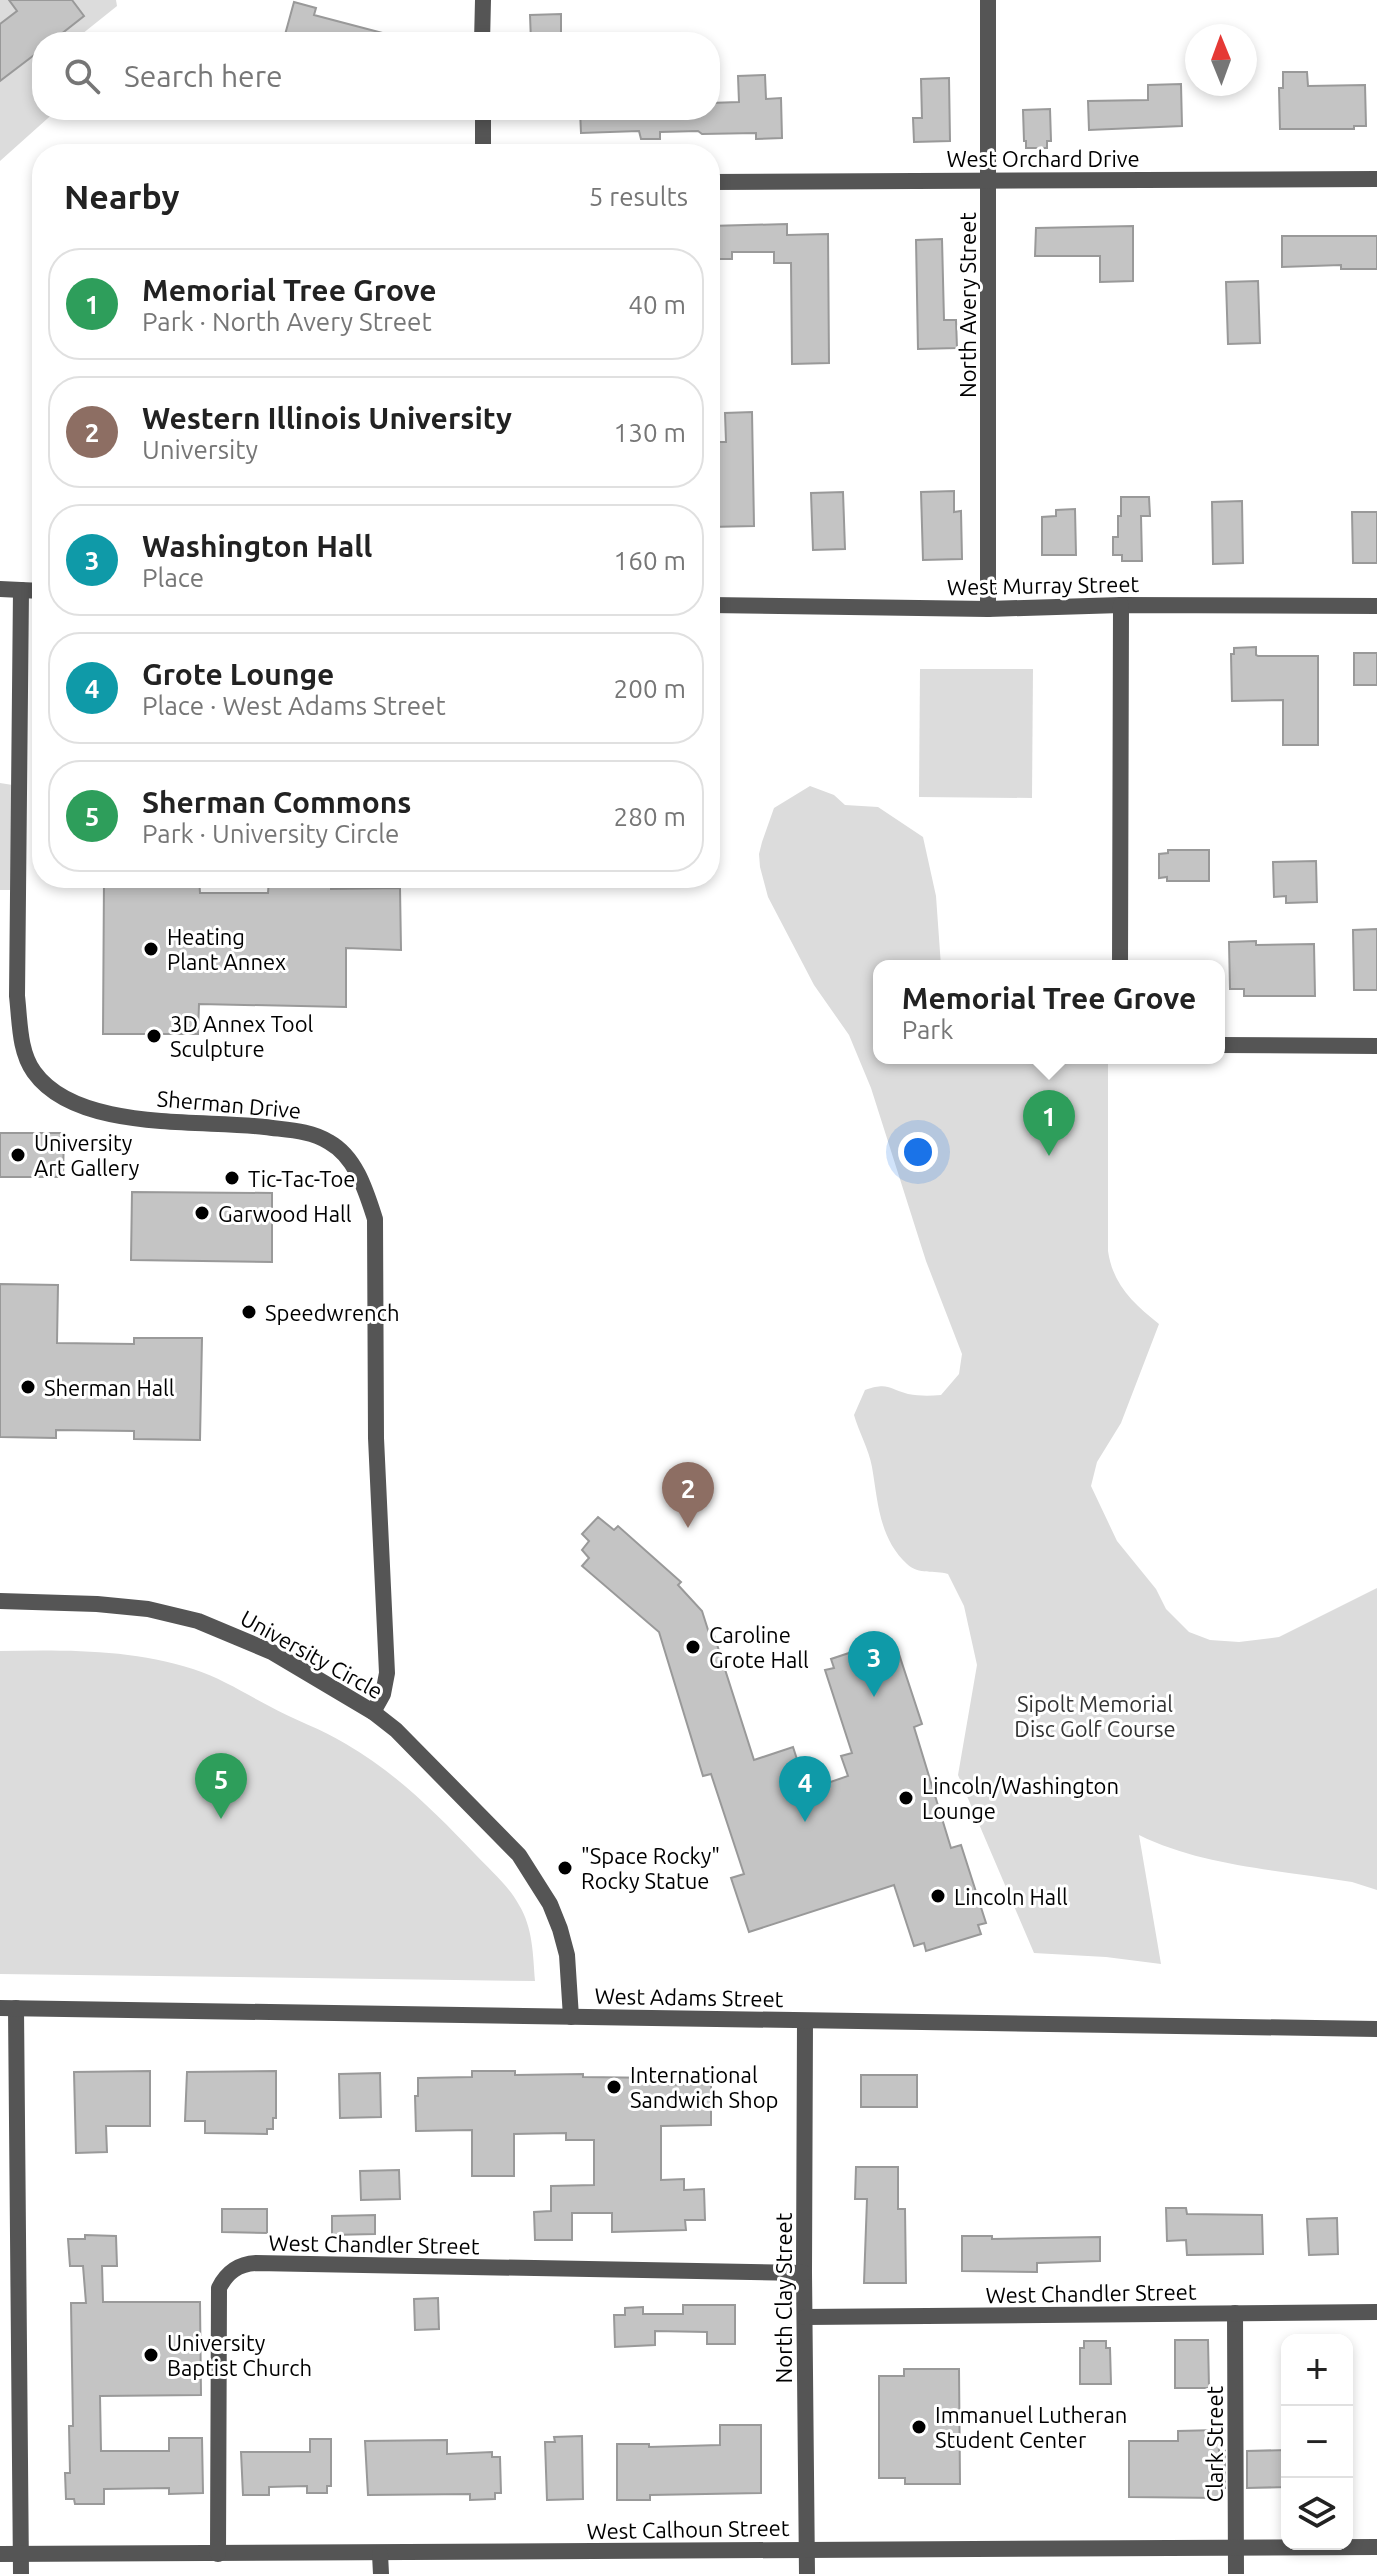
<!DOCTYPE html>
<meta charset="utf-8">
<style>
:root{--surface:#fff;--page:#f2f2f2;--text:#222;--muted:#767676;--line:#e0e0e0;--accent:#000}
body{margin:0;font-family:Ubuntu,sans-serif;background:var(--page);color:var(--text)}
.controls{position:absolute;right:24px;bottom:24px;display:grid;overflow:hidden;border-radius:16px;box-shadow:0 4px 12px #0003}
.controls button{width:72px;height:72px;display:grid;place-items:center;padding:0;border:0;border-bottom:2px solid var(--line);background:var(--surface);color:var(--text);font:40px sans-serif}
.compass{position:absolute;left:1185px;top:24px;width:72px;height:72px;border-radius:50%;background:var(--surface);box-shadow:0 4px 12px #0003;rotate:359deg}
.you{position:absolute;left:918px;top:1152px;width:28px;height:28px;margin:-20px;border:6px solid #fff;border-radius:50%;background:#1a73e8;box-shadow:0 0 0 12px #1a73e833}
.badge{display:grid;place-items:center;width:52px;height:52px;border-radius:50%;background:var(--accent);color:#fff;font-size:26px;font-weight:700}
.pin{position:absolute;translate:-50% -66px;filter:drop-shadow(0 2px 4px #0008)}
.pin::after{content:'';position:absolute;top:42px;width:28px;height:24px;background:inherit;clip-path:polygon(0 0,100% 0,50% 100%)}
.popup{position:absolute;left:873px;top:960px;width:352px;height:104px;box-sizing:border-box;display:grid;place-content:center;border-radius:16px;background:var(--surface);filter:drop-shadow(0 2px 6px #0005);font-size:26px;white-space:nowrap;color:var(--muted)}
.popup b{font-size:30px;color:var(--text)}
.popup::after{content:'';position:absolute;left:50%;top:100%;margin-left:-16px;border:16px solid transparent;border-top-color:var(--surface)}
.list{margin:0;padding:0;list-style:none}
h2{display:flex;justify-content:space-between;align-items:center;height:104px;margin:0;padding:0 32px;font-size:34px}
h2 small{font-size:26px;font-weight:400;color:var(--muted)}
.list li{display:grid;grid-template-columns:52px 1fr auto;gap:24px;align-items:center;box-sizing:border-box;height:112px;margin:0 16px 16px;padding:0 16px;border:2px solid var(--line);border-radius:32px}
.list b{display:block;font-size:30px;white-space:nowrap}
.list p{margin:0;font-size:26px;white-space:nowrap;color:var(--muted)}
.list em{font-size:26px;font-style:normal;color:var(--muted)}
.icon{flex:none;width:44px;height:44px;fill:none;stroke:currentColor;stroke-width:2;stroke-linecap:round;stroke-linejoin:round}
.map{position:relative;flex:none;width:1377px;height:2574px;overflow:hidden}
.search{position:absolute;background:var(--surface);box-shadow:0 4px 12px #0003;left:32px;top:32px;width:688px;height:88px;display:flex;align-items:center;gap:20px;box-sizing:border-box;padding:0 28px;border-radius:32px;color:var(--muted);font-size:30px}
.panel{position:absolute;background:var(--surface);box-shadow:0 4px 12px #0003;left:32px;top:144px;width:688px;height:744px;border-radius:32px}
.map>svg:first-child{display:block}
.green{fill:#dcdcdc}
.building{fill:#c4c4c4;stroke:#999;stroke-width:2}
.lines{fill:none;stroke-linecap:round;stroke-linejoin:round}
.minor{stroke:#555;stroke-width:16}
.tertiary{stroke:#555;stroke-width:16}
.poi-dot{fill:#000;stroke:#fff;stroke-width:3}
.labels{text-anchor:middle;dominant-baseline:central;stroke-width:6;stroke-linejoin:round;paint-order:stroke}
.street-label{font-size:22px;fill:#000;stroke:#fff}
.poi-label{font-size:22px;fill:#000;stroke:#fff;text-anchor:start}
.park-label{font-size:22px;fill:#333;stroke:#fff}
</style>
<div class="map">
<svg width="1377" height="2574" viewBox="0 0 1377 2574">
<rect width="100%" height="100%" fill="#fff"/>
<g class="green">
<polygon points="0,0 116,0 117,6 72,42 42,42 42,110 57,110 0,161"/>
<polygon points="920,669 1033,669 1032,798 919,797"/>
<polygon points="0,783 19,786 18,890 0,890"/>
<path d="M 810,786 L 834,795 L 845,805 L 878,807 L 923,837 L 936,896 L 941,966 L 879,966 L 879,1058 L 1108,1058 L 1108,1251 C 1113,1285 1133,1303 1159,1324 L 1121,1423 L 1097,1462 L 1091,1486 L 1117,1541 L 1156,1589 L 1166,1609 L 1189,1632 L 1210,1640 L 1239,1642 L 1279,1637 L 1377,1588 L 1377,1890 L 1352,1882 C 1282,1870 1204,1867 1139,1835 L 1161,1964 L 1106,1957 L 1034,1953 L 958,1775 L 977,1665 L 964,1606 L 948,1574 C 934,1570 919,1575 907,1564 C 879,1538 878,1502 872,1467 C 869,1450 859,1432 854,1415 L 865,1390 C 889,1382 888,1389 908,1394 C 919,1396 929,1396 941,1395 L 959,1374 L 962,1354 L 926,1261 L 871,1088 L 849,1035 L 814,985 L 768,897 L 760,867 L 759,854 L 762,842 L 774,808 Z"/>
<path d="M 0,1651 C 64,1650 131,1649 193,1669 C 221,1678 244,1693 269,1706 C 294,1720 322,1729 346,1744 C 395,1772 436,1813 475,1854 C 490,1870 508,1885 519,1905 C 533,1928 533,1955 535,1981 L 0,1974 Z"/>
</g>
<g class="building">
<polygon points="9,0 72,0 84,16 51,42 42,42 42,49 0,81 0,24 17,11"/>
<polygon points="294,2 316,8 314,15 394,36 393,42 283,42"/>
<polygon points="561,14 561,42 531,42 530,15"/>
<polygon points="1283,72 1307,72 1308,86 1365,85 1366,126 1354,126 1354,129 1280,129 1279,88 1283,88"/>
<polygon points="765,75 766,99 781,98 782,138 756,139 756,133 702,134 698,131 660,132 660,139 641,139 639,131 581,133 580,110 710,110 710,103 739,102 738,76"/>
<polygon points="949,78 950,141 914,142 913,118 922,118 921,79"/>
<polygon points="1181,84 1182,126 1089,130 1088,101 1148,100 1148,85"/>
<polygon points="1050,109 1051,141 1047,141 1047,148 1026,148 1026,141 1024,141 1023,110"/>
<polygon points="787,224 787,235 828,234 829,363 792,364 791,263 774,263 774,252 732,252 732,259 710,259 710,226"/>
<polygon points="1133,226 1133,281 1100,282 1100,256 1035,256 1036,228"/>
<polygon points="1282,236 1377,236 1377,269 1341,269 1341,265 1282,267"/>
<polygon points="942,239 944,320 956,320 957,348 918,349 916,240"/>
<polygon points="1258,281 1260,343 1228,344 1226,282"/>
<polygon points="752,412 754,526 710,527 710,442 726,442 725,413"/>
<polygon points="954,491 954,512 961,511 962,559 923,560 921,492"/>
<polygon points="843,492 845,549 813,550 811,493"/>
<polygon points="1121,497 1149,497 1150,516 1141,516 1142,561 1122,561 1122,555 1113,555 1113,537 1118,537 1118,516 1121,516"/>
<polygon points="1242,501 1243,563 1213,564 1212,502"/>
<polygon points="1075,509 1076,555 1042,555 1042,517 1056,516 1056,510"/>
<polygon points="1352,512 1377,512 1377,563 1353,563"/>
<polygon points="1256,647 1256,655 1258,656 1318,656 1318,745 1283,745 1283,700 1232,701 1231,654 1234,654 1234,648"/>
<rect x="1354" y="653" width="23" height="32"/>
<polygon points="1168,850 1209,850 1209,881 1167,881 1167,877 1159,878 1159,854 1168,853"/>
<polygon points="1316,861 1317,902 1286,903 1286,896 1274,897 1273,862"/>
<polygon points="104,878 199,878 200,893 268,893 269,878 331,878 331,889 400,888 401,950 346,948 346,1007 199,1004 198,1034 103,1034"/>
<polygon points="1377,929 1377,990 1354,990 1353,930"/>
<polygon points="1256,941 1256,945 1314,944 1315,996 1244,996 1244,989 1230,989 1229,942"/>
<polygon points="0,1133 64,1133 63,1177 0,1177"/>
<polygon points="132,1192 272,1193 272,1262 131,1260"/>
<polygon points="0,1284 58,1285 57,1343 134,1344 134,1338 202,1338 200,1440 134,1439 134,1431 56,1430 56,1438 0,1437"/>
<polygon points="598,1517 614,1530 618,1526 681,1582 678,1585 702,1611 709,1633 713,1632 754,1760 793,1747 807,1790 848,1776 841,1756 852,1753 825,1670 834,1668 831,1659 885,1641 888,1651 897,1648 922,1724 914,1727 951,1848 961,1845 986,1923 978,1925 981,1934 926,1951 924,1943 914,1946 894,1885 749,1932 731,1878 744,1874 711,1774 703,1776 659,1632 582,1566 589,1558 582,1550 589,1541 582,1534"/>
<polygon points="150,2071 150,2126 106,2126 107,2152 76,2153 74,2072"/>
<polygon points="276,2071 276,2118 273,2118 273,2129 267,2129 267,2134 205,2133 205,2121 185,2121 187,2072"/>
<polygon points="472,2071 515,2071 515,2075 583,2074 583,2077 662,2078 662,2085 711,2084 711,2125 661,2126 661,2180 684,2179 684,2190 704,2189 705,2220 685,2220 686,2230 612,2232 612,2213 572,2213 572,2240 535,2240 534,2212 551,2211 551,2186 594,2185 594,2140 566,2140 566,2133 514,2134 514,2176 472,2176 472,2130 416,2131 415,2096 418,2096 418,2078 472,2077"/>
<polygon points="380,2073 381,2117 340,2118 339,2074"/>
<rect x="861" y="2075" width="56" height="32"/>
<polygon points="856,2167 898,2167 898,2209 905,2209 906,2283 864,2283 867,2199 855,2199"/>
<polygon points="399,2170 400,2199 361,2200 360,2171"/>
<polygon points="1166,2208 1186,2208 1187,2214 1262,2215 1263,2254 1187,2255 1186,2240 1167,2241"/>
<polygon points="222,2209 267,2209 267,2233 222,2232"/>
<polygon points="375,2215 375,2234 332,2235 332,2216"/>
<polygon points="1337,2218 1338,2254 1309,2255 1307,2219"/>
<polygon points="85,2235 116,2236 117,2266 102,2266 103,2302 200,2302 201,2395 100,2396 101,2451 169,2451 169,2438 202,2438 203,2493 169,2494 169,2488 104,2489 104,2504 75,2504 74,2499 66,2499 65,2473 70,2473 69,2426 73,2426 71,2303 86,2303 83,2266 70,2266 68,2239 85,2239"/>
<polygon points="962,2236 992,2236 992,2239 1100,2237 1100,2261 1037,2263 1037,2272 962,2271"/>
<polygon points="438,2298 439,2329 415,2330 414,2299"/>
<polygon points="683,2305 735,2305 735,2344 707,2344 707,2332 655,2331 655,2345 615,2347 614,2315 625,2315 625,2308 643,2307 643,2314 683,2314"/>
<polygon points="1175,2340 1208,2340 1209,2388 1175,2388"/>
<polygon points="1084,2341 1106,2341 1106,2348 1110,2348 1111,2384 1080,2384 1080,2348 1084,2348"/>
<polygon points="904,2369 959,2369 960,2484 905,2484 905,2478 879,2478 879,2376 904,2376"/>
<polygon points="720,2425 761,2425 761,2493 650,2495 650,2500 617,2500 617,2444 649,2444 649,2447 720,2445"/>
<polygon points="1218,2430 1219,2452 1225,2451 1225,2488 1219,2488 1220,2498 1129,2497 1129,2441 1178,2441 1178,2431"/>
<polygon points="582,2436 583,2499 547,2500 545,2442 555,2442 554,2437"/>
<polygon points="310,2439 331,2439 331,2486 327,2486 327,2493 307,2493 307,2486 269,2487 269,2495 243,2495 241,2452 310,2452"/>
<polygon points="447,2440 447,2454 492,2452 492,2457 500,2457 501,2493 495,2493 495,2499 470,2500 470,2494 368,2495 365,2441"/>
<polygon points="1287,2450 1287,2487 1247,2488 1247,2451"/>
</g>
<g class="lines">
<g class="minor">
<polyline points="988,0 988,609"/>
<polyline points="482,42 483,0"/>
<polyline points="483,110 483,154"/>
<polyline points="710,182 1377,179"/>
<polyline points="0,589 42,591"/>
<path d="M 21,590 L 17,996 C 20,1022 19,1051 34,1072 C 77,1132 199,1119 265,1127 C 286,1130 310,1130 329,1142 C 356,1157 366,1191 375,1219 L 376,1438 L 387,1673 L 383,1694 L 373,1712"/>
<polyline points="710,605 988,609 1121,605 1377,606"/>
<polyline points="1120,966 1121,605"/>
<polyline points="1219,1045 1377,1046"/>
<polyline points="0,1601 97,1604 148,1609 198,1621 272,1652 373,1712 396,1730 519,1855 550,1904 560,1929 567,1955 571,2017"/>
<polyline points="16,2008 21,2574"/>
<polyline points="805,2021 804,2273 807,2574"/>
<polyline points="1235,2313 1236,2574"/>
<polyline points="805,2317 1377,2312"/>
<polyline points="0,2554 1377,2547"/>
<path d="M 218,2554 L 219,2288 C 227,2272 238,2264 256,2263 L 804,2273"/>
<polyline points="380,2554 381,2574"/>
</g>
<polyline class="tertiary" points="0,2008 1377,2029"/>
</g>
<g class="poi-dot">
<circle cx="151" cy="949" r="8"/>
<circle cx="154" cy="1036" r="8"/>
<circle cx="18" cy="1155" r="8"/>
<circle cx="232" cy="1178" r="8"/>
<circle cx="202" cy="1213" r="8"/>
<circle cx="249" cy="1312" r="8"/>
<circle cx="28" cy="1387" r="8"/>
<circle cx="693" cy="1647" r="8"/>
<circle cx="906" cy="1798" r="8"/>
<circle cx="565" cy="1868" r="8"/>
<circle cx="938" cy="1896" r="8"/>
<circle cx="614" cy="2087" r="8"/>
<circle cx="151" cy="2355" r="8"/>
<circle cx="919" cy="2427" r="8"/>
</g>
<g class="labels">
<g class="street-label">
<text x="1043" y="158">West Orchard Drive</text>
<text transform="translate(967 305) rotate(-90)">North Avery Street</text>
<text transform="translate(1043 585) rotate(-1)">West Murray Street</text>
<text transform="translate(229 1104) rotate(5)">Sherman Drive</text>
<text transform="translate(312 1654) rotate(29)">University Circle</text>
<text transform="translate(689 1997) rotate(1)">West Adams Street</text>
<text transform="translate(374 2244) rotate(1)">West Chandler Street</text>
<text transform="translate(1091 2293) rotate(-1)">West Chandler Street</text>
<text transform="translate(783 2298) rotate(-90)">North Clay Street</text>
<text transform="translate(1214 2444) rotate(-90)">Clark Street</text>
<text transform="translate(688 2529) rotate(-1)">West Calhoun Street</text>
</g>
<g class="poi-label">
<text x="167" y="936">Heating<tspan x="167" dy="25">Plant Annex</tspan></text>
<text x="170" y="1023">3D Annex Tool<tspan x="170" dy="25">Sculpture</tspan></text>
<text x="34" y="1142">University<tspan x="34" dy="25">Art Gallery</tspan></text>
<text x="248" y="1178">Tic-Tac-Toe</text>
<text x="218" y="1213">Garwood Hall</text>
<text x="265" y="1312">Speedwrench</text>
<text x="44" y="1387">Sherman Hall</text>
<text x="709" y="1634">Caroline<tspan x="709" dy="25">Grote Hall</tspan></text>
<text x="922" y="1785">Lincoln/Washington<tspan x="922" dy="25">Lounge</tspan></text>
<text x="581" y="1855">"Space Rocky"<tspan x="581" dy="25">Rocky Statue</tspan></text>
<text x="954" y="1896">Lincoln Hall</text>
<text x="630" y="2074">International<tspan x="630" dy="25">Sandwich Shop</tspan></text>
<text x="167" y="2342">University<tspan x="167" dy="25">Baptist Church</tspan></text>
<text x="935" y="2414">Immanuel Lutheran<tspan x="935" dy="25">Student Center</tspan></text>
</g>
<g class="park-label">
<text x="1095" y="1703">Sipolt Memorial<tspan x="1095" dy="25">Disc Golf Course</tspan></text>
</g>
</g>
</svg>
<div class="controls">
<button>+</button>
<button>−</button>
<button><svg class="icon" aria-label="layers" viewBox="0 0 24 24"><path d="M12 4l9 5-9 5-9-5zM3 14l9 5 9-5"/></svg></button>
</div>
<svg class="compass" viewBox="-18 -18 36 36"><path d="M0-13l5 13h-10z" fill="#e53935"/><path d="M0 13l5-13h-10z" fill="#767676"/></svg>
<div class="you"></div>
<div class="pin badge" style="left:1049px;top:1156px;background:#2e9e5b">1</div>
<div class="popup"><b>Memorial Tree Grove</b>Park</div>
<div class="pin badge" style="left:688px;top:1528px;background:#8d6e63">2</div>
<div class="pin badge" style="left:874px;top:1697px;background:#0f9aa8">3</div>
<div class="pin badge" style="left:805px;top:1822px;background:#0f9aa8">4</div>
<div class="pin badge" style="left:221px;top:1819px;background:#2e9e5b">5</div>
<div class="search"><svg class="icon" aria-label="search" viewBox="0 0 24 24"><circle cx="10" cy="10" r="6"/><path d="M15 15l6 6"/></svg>Search here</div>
<section class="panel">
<h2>Nearby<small>5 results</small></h2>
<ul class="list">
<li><span class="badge" style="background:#2e9e5b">1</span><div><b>Memorial Tree Grove</b><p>Park · North Avery Street</p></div><em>40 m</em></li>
<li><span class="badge" style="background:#8d6e63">2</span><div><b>Western Illinois University</b><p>University</p></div><em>130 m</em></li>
<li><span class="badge" style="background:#0f9aa8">3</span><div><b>Washington Hall</b><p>Place</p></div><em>160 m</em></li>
<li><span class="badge" style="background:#0f9aa8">4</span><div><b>Grote Lounge</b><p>Place · West Adams Street</p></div><em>200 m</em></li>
<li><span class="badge" style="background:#2e9e5b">5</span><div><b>Sherman Commons</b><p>Park · University Circle</p></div><em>280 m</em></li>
</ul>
</section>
</div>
